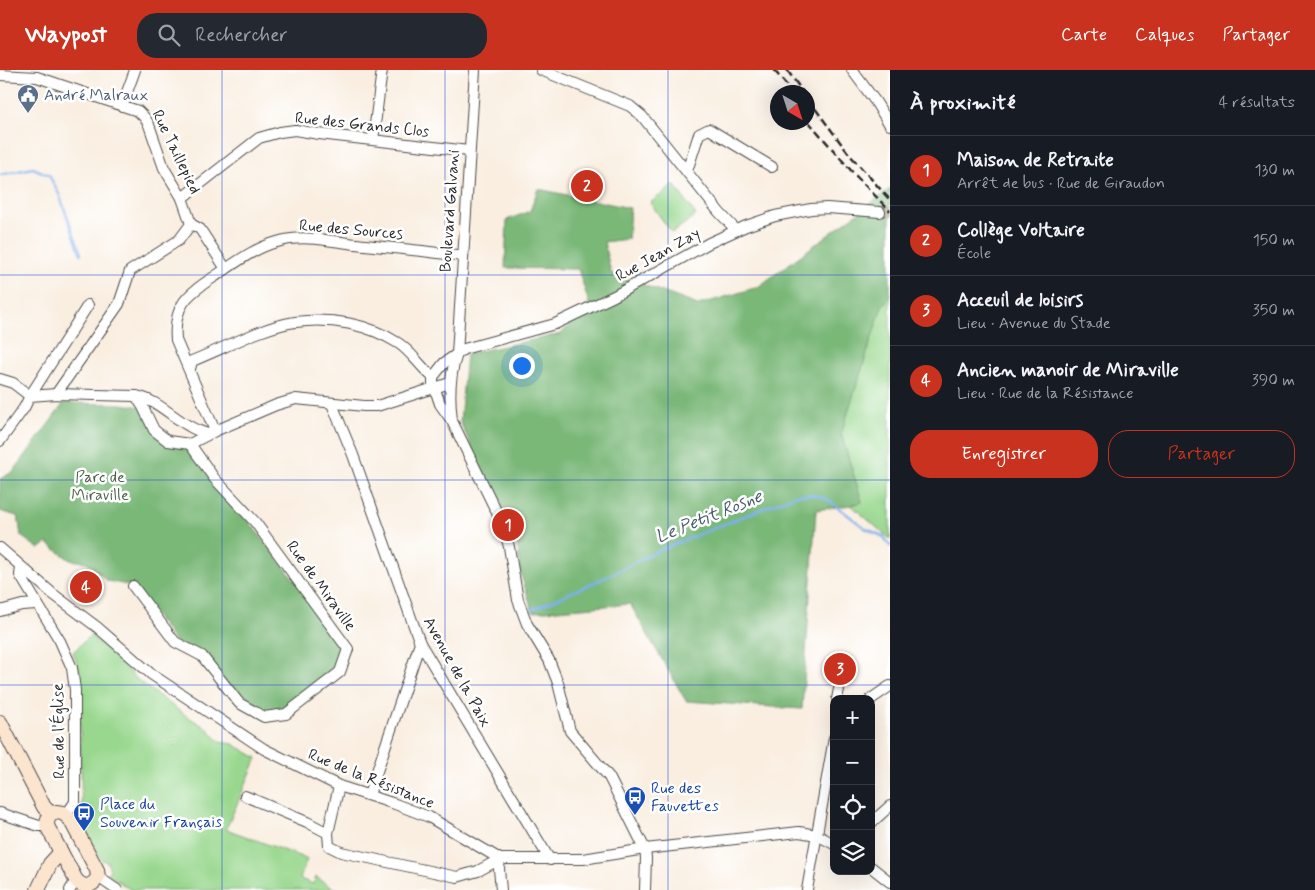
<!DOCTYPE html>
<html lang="fr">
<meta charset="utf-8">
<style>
:root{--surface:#171b24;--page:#242831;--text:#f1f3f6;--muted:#9ea1a6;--line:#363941;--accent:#c8321e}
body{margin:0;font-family:Mynerve,sans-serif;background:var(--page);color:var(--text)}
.controls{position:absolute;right:15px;bottom:15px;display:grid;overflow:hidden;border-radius:10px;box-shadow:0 5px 20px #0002}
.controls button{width:45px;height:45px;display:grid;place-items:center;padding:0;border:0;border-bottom:1px solid var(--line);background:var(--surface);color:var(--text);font:25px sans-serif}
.compass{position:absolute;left:770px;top:15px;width:45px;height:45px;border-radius:50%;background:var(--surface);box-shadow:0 5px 20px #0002;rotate:141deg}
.you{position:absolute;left:521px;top:295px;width:18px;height:18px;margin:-12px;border:4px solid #fff;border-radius:50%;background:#1a73e8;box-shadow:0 0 0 8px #1a73e833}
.badge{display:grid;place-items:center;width:32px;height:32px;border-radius:50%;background:var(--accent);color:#fff;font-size:16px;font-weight:700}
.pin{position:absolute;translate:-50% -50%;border:2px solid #fff;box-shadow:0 1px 5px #0006}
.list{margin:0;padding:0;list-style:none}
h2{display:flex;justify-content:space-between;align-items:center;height:65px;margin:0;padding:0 20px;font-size:21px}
h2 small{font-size:16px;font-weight:400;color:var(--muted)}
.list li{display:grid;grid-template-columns:32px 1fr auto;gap:15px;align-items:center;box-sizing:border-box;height:70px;padding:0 20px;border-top:1px solid var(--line)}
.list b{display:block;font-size:19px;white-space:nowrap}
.list p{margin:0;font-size:16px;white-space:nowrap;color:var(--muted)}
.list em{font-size:16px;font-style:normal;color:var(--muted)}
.actions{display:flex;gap:10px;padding:15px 20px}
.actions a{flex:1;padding:11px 0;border:1px solid var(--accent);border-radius:20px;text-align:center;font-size:18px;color:var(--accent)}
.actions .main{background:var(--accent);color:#fff}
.icon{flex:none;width:28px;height:28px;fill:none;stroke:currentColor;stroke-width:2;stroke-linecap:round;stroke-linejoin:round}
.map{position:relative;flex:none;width:890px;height:820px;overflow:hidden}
header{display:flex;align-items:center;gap:30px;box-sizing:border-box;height:70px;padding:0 25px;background:var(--accent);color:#fff}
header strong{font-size:24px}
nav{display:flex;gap:28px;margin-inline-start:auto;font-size:18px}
.search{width:350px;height:45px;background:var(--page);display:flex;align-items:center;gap:12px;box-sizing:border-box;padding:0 18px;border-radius:20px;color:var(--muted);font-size:19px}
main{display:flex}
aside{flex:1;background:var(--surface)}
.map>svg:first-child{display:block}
.green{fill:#98d78d;stroke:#62815c}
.forest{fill:#7ab878;stroke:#527252}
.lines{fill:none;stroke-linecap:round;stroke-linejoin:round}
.stream{stroke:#7bb1ea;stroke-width:2.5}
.street-tunnel{stroke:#d0c7bc;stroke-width:10;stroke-dasharray:10 5;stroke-linecap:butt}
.street-casing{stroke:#4a4846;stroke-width:12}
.secondary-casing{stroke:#4a4846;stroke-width:16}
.street{stroke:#fff;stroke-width:10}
.secondary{stroke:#fce5cf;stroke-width:14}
.rail{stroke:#2b2b2b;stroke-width:2.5;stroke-dasharray:8 4;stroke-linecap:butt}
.grid{fill:none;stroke:#1d4ed8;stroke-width:1;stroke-opacity:0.55}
.labels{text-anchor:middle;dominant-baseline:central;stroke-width:5;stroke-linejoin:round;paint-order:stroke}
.service-label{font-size:16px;fill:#4e5e75;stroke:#fff;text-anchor:start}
.street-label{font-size:16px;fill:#2b2b2b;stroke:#fff}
.park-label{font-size:16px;fill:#4c5f48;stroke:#fff}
.transit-label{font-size:16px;fill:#164399;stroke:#fff;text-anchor:start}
.water-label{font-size:18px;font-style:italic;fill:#475a6e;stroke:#fff}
</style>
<header>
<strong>Waypost</strong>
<div class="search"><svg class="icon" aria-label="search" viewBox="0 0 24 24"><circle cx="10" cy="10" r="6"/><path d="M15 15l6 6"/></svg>Rechercher</div>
<nav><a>Carte</a><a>Calques</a><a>Partager</a></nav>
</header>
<main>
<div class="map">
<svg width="890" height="820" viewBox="0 0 890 820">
<rect width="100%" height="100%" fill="#fff"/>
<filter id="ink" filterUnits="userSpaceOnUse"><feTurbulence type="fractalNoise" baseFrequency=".02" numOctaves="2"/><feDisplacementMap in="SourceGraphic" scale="10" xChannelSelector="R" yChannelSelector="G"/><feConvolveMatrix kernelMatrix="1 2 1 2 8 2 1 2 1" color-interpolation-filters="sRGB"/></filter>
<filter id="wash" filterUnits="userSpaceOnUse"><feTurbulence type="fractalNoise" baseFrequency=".0096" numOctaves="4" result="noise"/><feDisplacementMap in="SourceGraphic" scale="20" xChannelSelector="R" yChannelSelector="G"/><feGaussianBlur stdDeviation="1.12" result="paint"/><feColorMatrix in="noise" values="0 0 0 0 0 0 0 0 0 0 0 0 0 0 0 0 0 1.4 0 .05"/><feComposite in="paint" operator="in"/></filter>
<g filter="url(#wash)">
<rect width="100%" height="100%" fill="#f9eee0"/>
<g class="green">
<polygon points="674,115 696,145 672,163 650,133"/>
<polygon points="890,227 890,469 851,435 862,432 841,364 882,236"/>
<polygon points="91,565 140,612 185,645 208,659 220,672 233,674 257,688 226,759 307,789 300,809 313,814 316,807 329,816 339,820 131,820 108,804 110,799 107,792 102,790 82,752 80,650 83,643 80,640 80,602 73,582"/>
</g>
<g class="forest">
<polygon points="538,119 630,138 628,169 604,172 611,203 698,235 758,217 890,119 890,227 882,236 841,364 862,432 851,435 816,440 802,639 686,631 630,534 533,542 520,502 517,467 489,414 460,352 466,284 561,264 589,233 578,199 505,198 507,150 530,141"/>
<polygon points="64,333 120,334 143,337 154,360 183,373 230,427 348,579 340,602 286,644 264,647 239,633 202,586 175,572 133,516 107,511 87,492 70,490 47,473 39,479 21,466 19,452 17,446 0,441 0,409 14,401"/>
</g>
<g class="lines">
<g class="stream">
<polyline points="0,105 33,98 49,105 59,124 81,184"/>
<polyline points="531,540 602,509 660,480 796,425 813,425 827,429 865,458 884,467 890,476"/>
</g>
</g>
</g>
<g filter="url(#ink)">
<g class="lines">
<polyline class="street-tunnel" points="880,142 890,140"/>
<g class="street-casing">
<g id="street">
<polyline points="541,0 630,36 642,46 719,142 736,160"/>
<polyline points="852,0 875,31 890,55"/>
<polyline points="0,5 37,7 138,41 145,48 149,55 164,98 182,128 191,154"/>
<polyline points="122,36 135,0"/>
<polyline points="373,70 382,0"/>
<polyline points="687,101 699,64 709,59 772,97"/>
<polyline points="182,128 259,68 280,62 295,60 319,64 469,81"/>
<polyline points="191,154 200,159 226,199"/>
<path d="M 190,299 L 192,291 C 222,279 265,256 295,252 C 331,247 368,254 398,273 C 412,282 420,297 433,307"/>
<polyline points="0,309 13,313 30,326"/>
<polyline points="56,324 119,234 130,201 179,170 191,154"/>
<path d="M 30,326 L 56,324 L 136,326 C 157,330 171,346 189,356 C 195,360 202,362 208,364"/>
<polyline points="136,326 143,337 154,360 168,371 190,374 215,361 276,335 296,329 364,336 377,336 450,313"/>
<polyline points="332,334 353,385 420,573 550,790"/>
<path d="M 452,350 C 449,327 449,306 457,284 L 475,0"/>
<path d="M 215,361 L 176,270 C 173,236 187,224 214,207 C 234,194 254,178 277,172 C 302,164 331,171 356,174 C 392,178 427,181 462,186"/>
<polyline points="0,371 24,338 30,326 88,235"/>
<polyline points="0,478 53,524 97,557 151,604 264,679 339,716 395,734 429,747 500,789 583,789 645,779 799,762 817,765 834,774"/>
<polyline points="21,497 20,505 60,571 72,598 75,620 75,732 66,745"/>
<polyline points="133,516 175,572 202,586 239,633 264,647 286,644 340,602 348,579 255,452 214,408 190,374"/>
<polyline points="0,541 22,535 37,534"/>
<polyline points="837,629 839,619"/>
<polyline points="871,629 890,616"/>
<polyline points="339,716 328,763 329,776 341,782 457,807 478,801 500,789"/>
<polyline points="369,725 420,573"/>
<polyline points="245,726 307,752 328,763"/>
<polyline points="0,743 39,756 47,756"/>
<polyline points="871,753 890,736"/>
<polyline points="500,789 499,799 501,820"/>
<polyline points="871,797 890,812"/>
<polyline points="98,807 117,820"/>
<polyline points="70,820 76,810"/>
<polyline points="645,820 646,788 645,779 609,707 570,661 558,613 549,590 527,554 518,530 509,477 503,455 452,351 440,334 433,313 433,307 444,293 464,279 555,254 614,226 709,173 746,156 775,146 811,139 827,138 880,142"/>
<polyline points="807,820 834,668"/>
</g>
</g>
<g class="secondary-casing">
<g id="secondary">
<polyline points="0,652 44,737 51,744"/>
<path d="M 56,742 L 63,743 L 70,749 L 97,800 L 98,807 C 92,817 84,819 76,810 L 47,756 C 47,748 49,745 56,742 Z"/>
<polyline points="38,820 50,794 61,782"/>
</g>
</g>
<use href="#street" class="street"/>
<use href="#secondary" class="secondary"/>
<g class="rail">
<polyline points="774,0 792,22"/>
<polyline points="787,0 803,22"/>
<polyline points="808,29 849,84 890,130"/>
<polyline points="808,51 855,105 890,141"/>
</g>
</g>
</g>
<path class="grid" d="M 222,0 L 222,820M 445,0 L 445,820M 668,0 L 668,820M 0,205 L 890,205M 0,410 L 890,410M 0,615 L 890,615"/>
<defs>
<g id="civic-pin" transform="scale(1.125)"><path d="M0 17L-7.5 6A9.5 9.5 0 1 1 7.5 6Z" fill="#5c6f8a" stroke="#fff"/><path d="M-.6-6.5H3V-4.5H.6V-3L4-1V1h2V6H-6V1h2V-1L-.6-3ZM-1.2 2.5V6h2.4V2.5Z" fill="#fff"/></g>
<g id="bus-pin" transform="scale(1.125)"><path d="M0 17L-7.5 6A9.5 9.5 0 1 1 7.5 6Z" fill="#1a4fb4" stroke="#fff"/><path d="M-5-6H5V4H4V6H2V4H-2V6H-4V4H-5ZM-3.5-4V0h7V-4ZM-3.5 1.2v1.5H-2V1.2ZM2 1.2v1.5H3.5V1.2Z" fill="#fff"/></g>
</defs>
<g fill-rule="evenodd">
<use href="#civic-pin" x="28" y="25"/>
<use href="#bus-pin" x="635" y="727"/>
<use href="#bus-pin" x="84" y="743"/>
</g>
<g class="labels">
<g class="service-label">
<text x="44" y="25">André Malraux</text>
</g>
<g class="street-label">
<text transform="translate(362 55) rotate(6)">Rue des Grands Clos</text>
<text transform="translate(176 82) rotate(64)">Rue Taillepied</text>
<text transform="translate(450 141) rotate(-86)">Boulevard Galvani</text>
<text transform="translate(351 160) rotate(5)">Rue des Sources</text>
<text transform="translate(658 185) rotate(-29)">Rue Jean Zay</text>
<text transform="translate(321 516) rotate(54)">Rue de Miraville</text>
<text transform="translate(457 602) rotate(61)">Avenue de la Paix</text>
<text transform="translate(59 661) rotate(-91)">Rue de l'Église</text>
<text transform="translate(371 709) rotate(22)">Rue de la Résistance</text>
</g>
<g class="park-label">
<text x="100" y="407">Parc de<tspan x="100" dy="18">Miraville</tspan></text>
</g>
<g class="transit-label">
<text x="651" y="718">Rue des<tspan x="651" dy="18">Fauvettes</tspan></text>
<text x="100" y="734">Place du<tspan x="100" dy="18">Souvenir Français</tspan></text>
</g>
<g class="water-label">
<text transform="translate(709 447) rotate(-22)">Le Petit Rosne</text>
</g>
</g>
</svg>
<div class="controls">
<button>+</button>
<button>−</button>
<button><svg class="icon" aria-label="locate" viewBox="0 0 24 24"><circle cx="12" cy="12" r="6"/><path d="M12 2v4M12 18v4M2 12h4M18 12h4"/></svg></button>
<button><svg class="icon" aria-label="layers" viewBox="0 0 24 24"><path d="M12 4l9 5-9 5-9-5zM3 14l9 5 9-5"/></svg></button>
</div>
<svg class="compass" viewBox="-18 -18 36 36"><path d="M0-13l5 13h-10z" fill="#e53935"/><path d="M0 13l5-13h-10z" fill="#9ea1a6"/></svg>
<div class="you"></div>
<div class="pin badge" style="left:508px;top:455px">1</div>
<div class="pin badge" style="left:587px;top:116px">2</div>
<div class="pin badge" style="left:840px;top:599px">3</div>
<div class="pin badge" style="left:86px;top:517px">4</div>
</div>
<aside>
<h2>À proximité<small>4 résultats</small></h2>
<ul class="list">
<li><span class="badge">1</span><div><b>Maison de Retraite</b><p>Arrêt de bus · Rue de Giraudon</p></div><em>130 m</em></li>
<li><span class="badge">2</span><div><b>Collège Voltaire</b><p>École</p></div><em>150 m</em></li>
<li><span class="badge">3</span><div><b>Acceuil de loisirs</b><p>Lieu · Avenue du Stade</p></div><em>350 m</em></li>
<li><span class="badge">4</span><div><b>Ancien manoir de Miraville</b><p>Lieu · Rue de la Résistance</p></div><em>390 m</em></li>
</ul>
<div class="actions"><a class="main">Enregistrer</a><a>Partager</a></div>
</aside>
</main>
